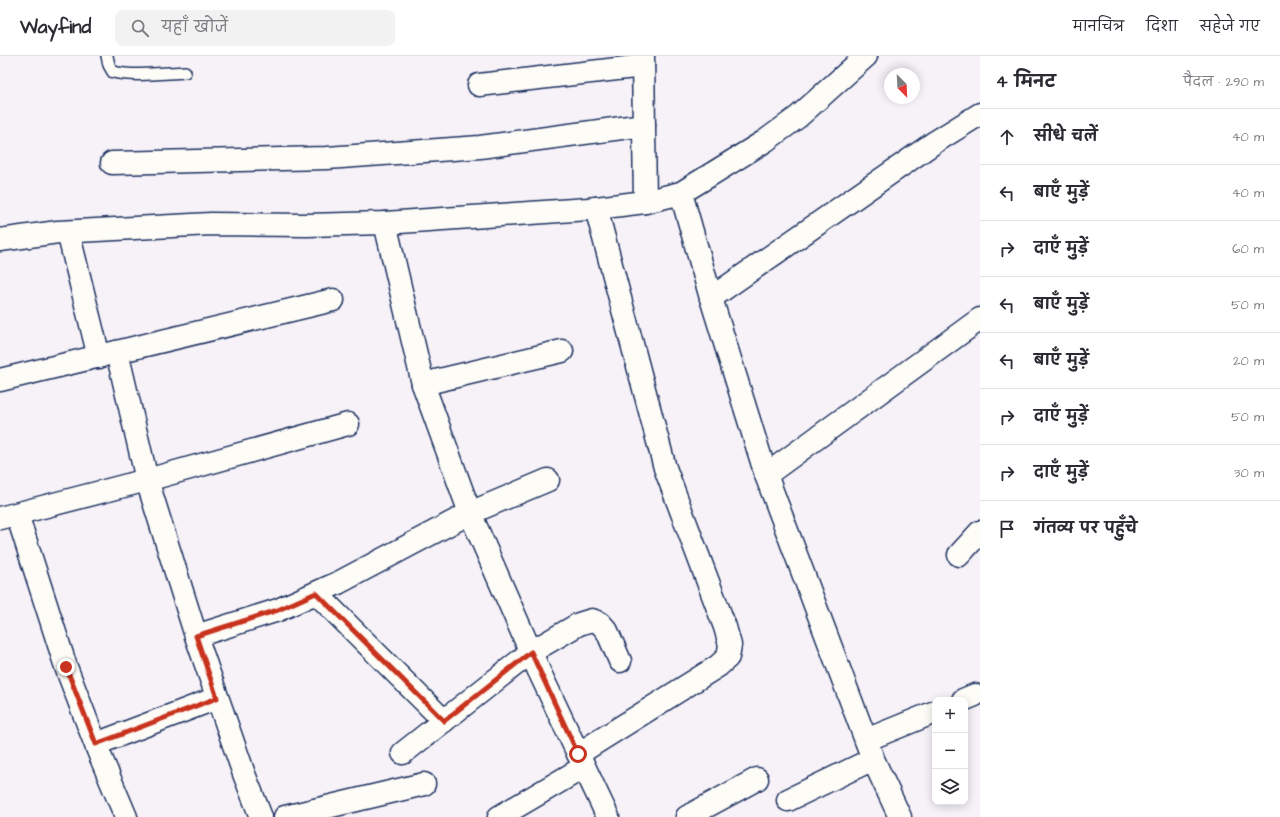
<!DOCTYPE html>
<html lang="hi">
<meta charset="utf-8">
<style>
:root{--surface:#fff;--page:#f2f2f3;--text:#2b2b33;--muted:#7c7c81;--line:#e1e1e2}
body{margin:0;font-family:"Architects Daughter","Playpen Sans Deva",sans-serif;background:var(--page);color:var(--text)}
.controls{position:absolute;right:12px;bottom:12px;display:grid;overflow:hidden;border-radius:8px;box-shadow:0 2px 10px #0003}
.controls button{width:36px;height:36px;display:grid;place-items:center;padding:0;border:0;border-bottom:1px solid var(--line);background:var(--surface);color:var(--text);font:20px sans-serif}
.compass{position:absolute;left:884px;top:12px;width:36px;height:36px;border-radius:50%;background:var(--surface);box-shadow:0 2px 10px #0003;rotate:156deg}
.stop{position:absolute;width:12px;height:12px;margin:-9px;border:3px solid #c8321e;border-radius:50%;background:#fff}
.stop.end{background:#c8321e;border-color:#fff;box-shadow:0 1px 4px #0008}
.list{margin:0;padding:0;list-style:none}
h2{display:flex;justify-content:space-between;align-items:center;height:52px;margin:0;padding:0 16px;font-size:17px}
h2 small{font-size:13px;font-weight:400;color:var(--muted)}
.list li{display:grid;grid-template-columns:26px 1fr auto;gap:12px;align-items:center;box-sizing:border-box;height:56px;padding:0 16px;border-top:1px solid var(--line)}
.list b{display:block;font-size:15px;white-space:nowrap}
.list em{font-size:13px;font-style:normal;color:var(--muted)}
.icon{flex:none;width:22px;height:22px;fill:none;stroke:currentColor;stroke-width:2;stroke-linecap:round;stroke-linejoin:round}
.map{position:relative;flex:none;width:980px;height:761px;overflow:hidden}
header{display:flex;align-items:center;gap:24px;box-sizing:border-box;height:56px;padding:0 20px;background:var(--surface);border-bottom:1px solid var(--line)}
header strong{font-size:19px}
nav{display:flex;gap:22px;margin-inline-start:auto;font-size:14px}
.search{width:280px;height:36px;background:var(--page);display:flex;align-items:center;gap:10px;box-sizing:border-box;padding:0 14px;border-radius:8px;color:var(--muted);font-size:15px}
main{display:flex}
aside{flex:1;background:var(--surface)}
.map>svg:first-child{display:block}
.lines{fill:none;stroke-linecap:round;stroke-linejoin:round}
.lane-casing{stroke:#1b2f5e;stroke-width:14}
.street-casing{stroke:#1b2f5e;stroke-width:25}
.lane{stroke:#fdfcf7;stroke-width:11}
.street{stroke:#fdfcf7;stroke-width:22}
.route{stroke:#c8321e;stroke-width:5}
</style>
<header>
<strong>Wayfind</strong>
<div class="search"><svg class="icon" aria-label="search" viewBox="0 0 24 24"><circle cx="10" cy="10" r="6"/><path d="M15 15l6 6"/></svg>यहाँ खोजें</div>
<nav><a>मानचित्र</a><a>दिशा</a><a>सहेजे गए</a></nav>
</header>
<main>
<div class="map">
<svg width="980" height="761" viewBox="0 0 980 761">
<rect width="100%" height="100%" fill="#f6f2f8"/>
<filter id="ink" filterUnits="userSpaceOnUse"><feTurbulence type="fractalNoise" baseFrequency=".025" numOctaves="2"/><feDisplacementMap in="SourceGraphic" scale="8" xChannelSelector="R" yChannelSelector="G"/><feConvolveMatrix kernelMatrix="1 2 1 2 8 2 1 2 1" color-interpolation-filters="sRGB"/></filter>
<g filter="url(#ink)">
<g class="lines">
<g class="lane-casing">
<path id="lane" d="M 107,0 L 109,9 L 113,16 C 135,21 163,17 185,16"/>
</g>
<g class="street-casing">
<g id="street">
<polyline points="643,0 645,146"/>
<polyline points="479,29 643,10"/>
<polyline points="112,107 327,102 480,91 644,69"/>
<polyline points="681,137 711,242 766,419 873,703 900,761"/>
<polyline points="385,167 423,328 470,457 539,615 608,761"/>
<polyline points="68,176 99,301"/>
<polyline points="0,184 58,176 211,168 307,169 385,167 588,153 645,146 681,137 765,85 798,61 866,0"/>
<polyline points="711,242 935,86 980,58"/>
<polyline points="117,296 147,424 196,580 244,718 261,761"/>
<polyline points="0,324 333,244"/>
<polyline points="423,328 562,295"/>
<polyline points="766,419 980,263"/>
<polyline points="17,458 66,611 99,697 126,761"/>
<polyline points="0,462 147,424 348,368"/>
<polyline points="959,499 980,476"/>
<polyline points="316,537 444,665"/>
<polyline points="196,580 278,554 338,527 470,457 548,424"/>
<polyline points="963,644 975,639"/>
<polyline points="866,684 935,656"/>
<polyline points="96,688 217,642"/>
<polyline points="403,697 531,596 579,568 592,564 600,567 607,575 620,605"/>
<polyline points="578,698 718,610 728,601 730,589 725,571 665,412 596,152"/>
<polyline points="788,744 873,703"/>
<polyline points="285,761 424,728"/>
<polyline points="499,761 584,711"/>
<polyline points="687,761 757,723"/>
</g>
</g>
<use href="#lane" class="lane"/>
<use href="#street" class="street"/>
</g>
</g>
<g class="lines" filter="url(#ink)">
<polyline class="route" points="66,611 96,688 217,642 196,580 278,554 316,537 444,665 531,596 578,698"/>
</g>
</svg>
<div class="controls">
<button>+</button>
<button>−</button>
<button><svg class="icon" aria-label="layers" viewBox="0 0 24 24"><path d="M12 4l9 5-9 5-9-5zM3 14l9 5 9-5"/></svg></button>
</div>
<svg class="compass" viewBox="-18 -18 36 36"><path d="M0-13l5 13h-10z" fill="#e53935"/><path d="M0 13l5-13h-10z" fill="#7c7c81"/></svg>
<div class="stop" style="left:578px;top:698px"></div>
<div class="stop end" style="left:66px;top:611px"></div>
</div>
<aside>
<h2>4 मिनट<small>पैदल · 290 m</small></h2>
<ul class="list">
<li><svg class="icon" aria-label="ahead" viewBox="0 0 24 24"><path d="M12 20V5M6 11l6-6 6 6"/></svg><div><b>सीधे चलें</b></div><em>40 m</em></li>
<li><svg class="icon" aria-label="left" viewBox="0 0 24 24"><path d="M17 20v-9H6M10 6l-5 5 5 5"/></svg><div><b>बाएँ मुड़ें</b></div><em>40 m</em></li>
<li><svg class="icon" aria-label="right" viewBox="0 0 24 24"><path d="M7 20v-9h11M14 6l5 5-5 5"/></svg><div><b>दाएँ मुड़ें</b></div><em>60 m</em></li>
<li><svg class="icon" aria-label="left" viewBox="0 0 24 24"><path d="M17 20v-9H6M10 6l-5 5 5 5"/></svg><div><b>बाएँ मुड़ें</b></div><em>50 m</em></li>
<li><svg class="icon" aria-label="left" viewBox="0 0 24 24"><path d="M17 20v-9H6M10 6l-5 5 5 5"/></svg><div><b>बाएँ मुड़ें</b></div><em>20 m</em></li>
<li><svg class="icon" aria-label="right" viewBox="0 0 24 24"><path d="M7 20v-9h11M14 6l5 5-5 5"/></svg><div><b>दाएँ मुड़ें</b></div><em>50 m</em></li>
<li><svg class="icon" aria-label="right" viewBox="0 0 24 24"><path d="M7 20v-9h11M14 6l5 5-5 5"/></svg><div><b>दाएँ मुड़ें</b></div><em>30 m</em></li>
<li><svg class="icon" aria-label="arrive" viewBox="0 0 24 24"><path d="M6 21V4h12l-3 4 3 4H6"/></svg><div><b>गंतव्य पर पहुँचे</b></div></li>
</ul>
</aside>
</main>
